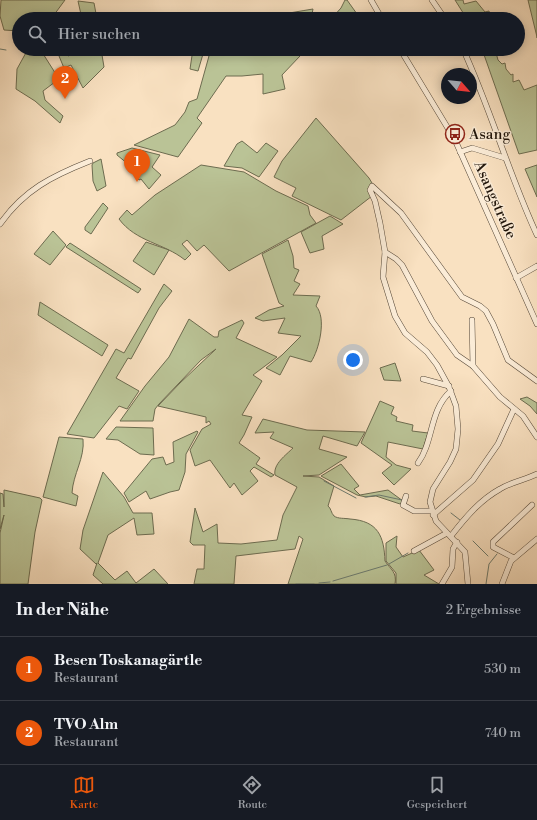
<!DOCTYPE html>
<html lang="de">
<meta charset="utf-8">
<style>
:root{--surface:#171b24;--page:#20242c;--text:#f1f3f6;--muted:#9ea1a6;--line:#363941;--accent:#ea580c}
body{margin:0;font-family:"Libre Bodoni",serif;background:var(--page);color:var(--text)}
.compass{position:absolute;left:441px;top:68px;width:36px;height:36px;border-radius:50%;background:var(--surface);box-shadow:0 2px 10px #0003;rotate:118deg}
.you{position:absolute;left:353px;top:360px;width:14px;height:14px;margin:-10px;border:3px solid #fff;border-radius:50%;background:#1a73e8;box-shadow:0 0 0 6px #1a73e833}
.badge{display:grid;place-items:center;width:26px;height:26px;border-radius:50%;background:var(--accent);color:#fff;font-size:13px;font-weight:700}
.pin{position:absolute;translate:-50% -33px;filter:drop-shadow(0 1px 2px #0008)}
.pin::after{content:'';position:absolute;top:21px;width:14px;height:12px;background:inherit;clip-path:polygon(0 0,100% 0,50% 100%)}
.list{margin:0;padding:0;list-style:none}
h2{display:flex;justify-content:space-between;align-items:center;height:52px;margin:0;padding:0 16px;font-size:17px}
h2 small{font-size:13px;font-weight:400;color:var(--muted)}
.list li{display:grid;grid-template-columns:26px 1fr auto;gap:12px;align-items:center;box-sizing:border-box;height:64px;padding:0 16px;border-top:1px solid var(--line)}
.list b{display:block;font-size:15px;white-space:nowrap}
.list p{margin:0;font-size:13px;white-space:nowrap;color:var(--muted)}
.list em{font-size:13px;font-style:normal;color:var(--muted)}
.icon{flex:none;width:22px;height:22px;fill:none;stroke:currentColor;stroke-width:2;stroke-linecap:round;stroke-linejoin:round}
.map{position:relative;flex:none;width:537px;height:584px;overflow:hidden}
.search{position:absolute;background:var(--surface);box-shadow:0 2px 10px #0003;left:12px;right:12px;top:12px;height:44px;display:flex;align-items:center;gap:10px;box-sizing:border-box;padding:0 14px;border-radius:22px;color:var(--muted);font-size:15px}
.sheet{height:180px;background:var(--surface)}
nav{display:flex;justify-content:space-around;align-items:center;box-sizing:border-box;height:56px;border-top:1px solid var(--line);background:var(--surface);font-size:11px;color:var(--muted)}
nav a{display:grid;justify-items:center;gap:2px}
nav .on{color:var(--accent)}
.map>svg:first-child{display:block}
.green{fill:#bac396;stroke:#6d6c50}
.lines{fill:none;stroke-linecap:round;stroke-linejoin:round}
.stream{stroke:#6c7a6e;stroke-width:1}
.minor-casing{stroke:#564838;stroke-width:6}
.minor{stroke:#fbecd7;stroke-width:5}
.labels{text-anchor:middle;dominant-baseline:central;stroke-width:3;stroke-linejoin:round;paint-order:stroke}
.poi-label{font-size:15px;fill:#20150a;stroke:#fbecd7;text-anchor:start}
.street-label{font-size:15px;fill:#20150a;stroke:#fbecd7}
</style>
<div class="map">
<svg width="537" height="584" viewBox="0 0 537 584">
<rect width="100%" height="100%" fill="#f9e1c1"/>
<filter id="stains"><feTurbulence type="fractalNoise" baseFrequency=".005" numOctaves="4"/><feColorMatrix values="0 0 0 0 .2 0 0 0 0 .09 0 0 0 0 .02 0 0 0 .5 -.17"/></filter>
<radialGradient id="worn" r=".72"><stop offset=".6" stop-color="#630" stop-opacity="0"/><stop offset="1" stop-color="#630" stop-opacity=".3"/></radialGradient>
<g class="green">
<polygon points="1,0 65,0 51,19 19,19 19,31 4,30 0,16"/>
<polygon points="345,0 347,0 357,14 351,19 333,19 332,18 341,8"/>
<polygon points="455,0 463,0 464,4 476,1 485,12 489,11 491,19 467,19"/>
<polygon points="528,0 537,0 537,38 537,37"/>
<polygon points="78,1 94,3 97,19 82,19"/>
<path d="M 313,9 L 311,19 L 206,19 C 229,8 250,15 273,15 C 286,14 300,11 313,9 Z"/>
<polygon points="28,49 40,49 59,79 43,91 45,100 63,116 60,123 35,101 16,89 17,69"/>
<polygon points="72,49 101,49 104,67 83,88 71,65 64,68 59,56 66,52 68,56 73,54"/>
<polygon points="193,49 305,49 300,56 282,75 285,89 263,94 263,74 242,76 226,76 197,118 202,123 178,157 134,145 175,125 185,112 189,102 197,99 209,56 203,54 198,71 190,69"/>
<polygon points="482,49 495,49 498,60 502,64 505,63 506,69 511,75 513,74 513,82 519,80 524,90 537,85 537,150 519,154"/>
<polygon points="316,118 369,178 372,183 372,196 341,220 292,196 296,188 274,177 282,161"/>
<polygon points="242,141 257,153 266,143 278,151 259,177 242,168 224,166 237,144"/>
<polygon points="132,148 160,155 152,167 161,175 149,189 141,179 139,180 128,164 117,155 117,153"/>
<polygon points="101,159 106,186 97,191 93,181 92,165 93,163"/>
<path d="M 201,165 L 244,172 L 276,191 L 308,206 L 310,215 L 316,223 L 229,271 L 204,245 L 197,251 L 187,240 L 182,244 L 191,254 L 185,260 C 164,243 136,242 119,219 L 127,210 L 132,215 L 155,195 Z"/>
<polygon points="537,165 537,197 525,169"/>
<polygon points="103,203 108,208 91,234 85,230 85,227"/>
<polygon points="330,216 343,224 322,236 324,249 310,253 301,232"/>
<polygon points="53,231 66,245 50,265 34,254"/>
<path d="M 288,240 L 293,256 L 294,268 L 299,270 L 294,281 L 300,284 L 293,295 L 320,296 L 316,306 C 327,318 319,350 311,362 L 290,356 L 280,375 L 266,368 L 282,355 L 301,336 L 278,333 L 285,318 L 263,321 L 255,318 L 269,310 L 284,306 L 279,303 L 262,254 Z"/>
<polygon points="146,242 169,250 154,275 133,261"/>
<polygon points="70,243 141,289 138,293 66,247"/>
<polygon points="164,284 172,291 159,308 131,359 128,358 116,378 139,391 127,409 119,406 94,438 67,434 116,349 124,353"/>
<polygon points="40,302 108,345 102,356 38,315"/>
<polygon points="189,319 214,337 218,337 219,331 242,320 244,323 236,338 277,357 253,375 262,381 242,415 252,417 244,435 239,443 260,458 256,464 274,475 271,477 254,467 250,471 258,481 242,495 234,483 230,488 210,460 195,466 190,450 202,429 211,424 209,421 206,423 206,417 158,406 180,383 216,349 201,360 159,404 155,409 153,421 120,421 145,386 169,357"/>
<polygon points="395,363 401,381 384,380 380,368"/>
<polygon points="527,397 537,403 537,414 530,406 520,399"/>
<polygon points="380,401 394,407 391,414 397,417 396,421 413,425 412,431 428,433 423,449 388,442 386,457 396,465 411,469 394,485 382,473 392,465 361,443"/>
<path d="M 263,419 L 307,430 L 365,432 L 357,446 L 323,436 L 319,449 L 347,457 L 319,475 L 303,476 L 319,477 L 334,486 L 328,506 C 331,508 331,513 334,516 C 338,519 345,518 350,519 C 378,521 384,536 385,561 C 391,570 397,572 395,584 L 288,584 L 303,539 L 299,536 L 295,549 L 236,556 L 234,584 L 194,584 L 197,569 L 204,569 L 205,545 L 193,545 L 190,542 L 195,508 L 203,532 L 217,524 L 218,543 L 241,544 L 277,540 L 283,515 L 297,487 L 275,475 C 273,464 286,455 293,448 L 270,438 L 274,432 L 255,433 Z"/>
<polygon points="116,427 153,428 154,455 140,454 118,440 106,439"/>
<polygon points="197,431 198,432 186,454 185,472 179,490 170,492 150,499 146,491 129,502 124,493 152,459 163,457 166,465 174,462 173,442"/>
<path d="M 59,437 L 83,439 C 85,458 73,474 72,493 L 78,496 L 76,506 L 43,497 Z"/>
<polygon points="341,464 359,486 354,489 360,495 388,490 403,501 400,504 376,496 366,497 357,495 321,476"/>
<polygon points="103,472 124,497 133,513 152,513 154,534 137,535 134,518 108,535 98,563 115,580 127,571 136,583 154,569 168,584 103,584 93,575 97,563 96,564 80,549 83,530"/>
<polygon points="4,490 40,498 42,500 35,532 28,584 0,584 0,533 4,515 0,529 0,493 3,494 4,507"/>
<polygon points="397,536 396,547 403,557 419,550 434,570 424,575 439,584 396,584 396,573 386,561 386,543"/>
</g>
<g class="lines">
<g class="stream">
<polyline points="0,49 6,50"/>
<polyline points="324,481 356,498"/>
<polyline points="365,497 379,495 402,500"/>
<polyline points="451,513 460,520"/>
<polyline points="473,541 488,556"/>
<polyline points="389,564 408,553"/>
<polyline points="333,581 387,565"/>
<polyline points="319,583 330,582"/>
<polyline points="296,584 314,584"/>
<polyline points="486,584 489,564 497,554"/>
</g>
<g class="minor-casing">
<g id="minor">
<polyline points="371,0 382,19"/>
<polyline points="432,0 445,19"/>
<polyline points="400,49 455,140 537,324"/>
<path d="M 463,49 C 491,110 509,175 537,235"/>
<polyline points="460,152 472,148 505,158"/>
<path d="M 0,224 C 24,190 52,176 90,161"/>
<polyline points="385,252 396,259 402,265 432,321 457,355 473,366 500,397 523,416 537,437"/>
<polyline points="516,278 537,266"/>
<polyline points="472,320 473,366"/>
<polyline points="423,379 449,386"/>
<path d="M 418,463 C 434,441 429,410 451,391"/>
<polyline points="406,496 403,505 414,511 431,511"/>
<polyline points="433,515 473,480 498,444 514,409"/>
<path d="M 451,536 C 465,518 480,500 500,489 C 511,482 525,480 537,474"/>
<polyline points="414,551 447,533"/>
<polyline points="514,558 493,547 493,542 532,505"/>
<polyline points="442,584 452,567 453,549 457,542"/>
<polyline points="468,584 465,552 436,521 430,502 433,489 450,462 456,449 458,429 456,406 449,387 437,365 427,352 405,333 395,316 383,277 385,252 380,223 375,201 370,190 372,186 401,213 462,297 480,306 486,311 493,324 508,360 537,381"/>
<polyline points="502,584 511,561 537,539"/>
</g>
</g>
<use href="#minor" class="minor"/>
</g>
<defs>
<g id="bus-ring" transform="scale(1)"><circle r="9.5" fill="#fbecd7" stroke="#8f2418" stroke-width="1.5"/><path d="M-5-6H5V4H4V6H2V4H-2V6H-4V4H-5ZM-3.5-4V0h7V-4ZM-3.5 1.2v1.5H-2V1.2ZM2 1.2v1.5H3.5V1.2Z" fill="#8f2418"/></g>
</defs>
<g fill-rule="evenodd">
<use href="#bus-ring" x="455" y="134"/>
</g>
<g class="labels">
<g class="poi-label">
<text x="469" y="134">Asang</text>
</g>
<g class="street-label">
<text transform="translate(495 200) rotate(66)">Asangstraße</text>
</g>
</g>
<rect width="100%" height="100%" filter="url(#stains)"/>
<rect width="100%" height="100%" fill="url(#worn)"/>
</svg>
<svg class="compass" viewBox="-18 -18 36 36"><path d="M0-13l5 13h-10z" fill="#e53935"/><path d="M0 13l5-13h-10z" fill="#9ea1a6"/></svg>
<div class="you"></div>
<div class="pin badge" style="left:137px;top:182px">1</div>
<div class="pin badge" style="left:65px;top:99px">2</div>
<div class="search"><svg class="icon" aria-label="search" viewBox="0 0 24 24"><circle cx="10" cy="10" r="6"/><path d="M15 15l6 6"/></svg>Hier suchen</div>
</div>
<section class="sheet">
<h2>In der Nähe<small>2 Ergebnisse</small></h2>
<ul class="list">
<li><span class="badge">1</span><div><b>Besen Toskanagärtle</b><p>Restaurant</p></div><em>530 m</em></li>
<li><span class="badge">2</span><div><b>TVO Alm</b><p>Restaurant</p></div><em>740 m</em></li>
</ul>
</section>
<nav>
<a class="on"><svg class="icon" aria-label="map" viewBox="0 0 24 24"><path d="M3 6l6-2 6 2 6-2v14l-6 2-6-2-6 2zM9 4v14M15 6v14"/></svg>Karte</a>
<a><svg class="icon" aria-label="directions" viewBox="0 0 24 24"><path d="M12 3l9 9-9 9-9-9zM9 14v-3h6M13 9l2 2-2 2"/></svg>Route</a>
<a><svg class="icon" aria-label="saved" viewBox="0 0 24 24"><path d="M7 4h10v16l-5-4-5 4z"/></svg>Gespeichert</a>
</nav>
